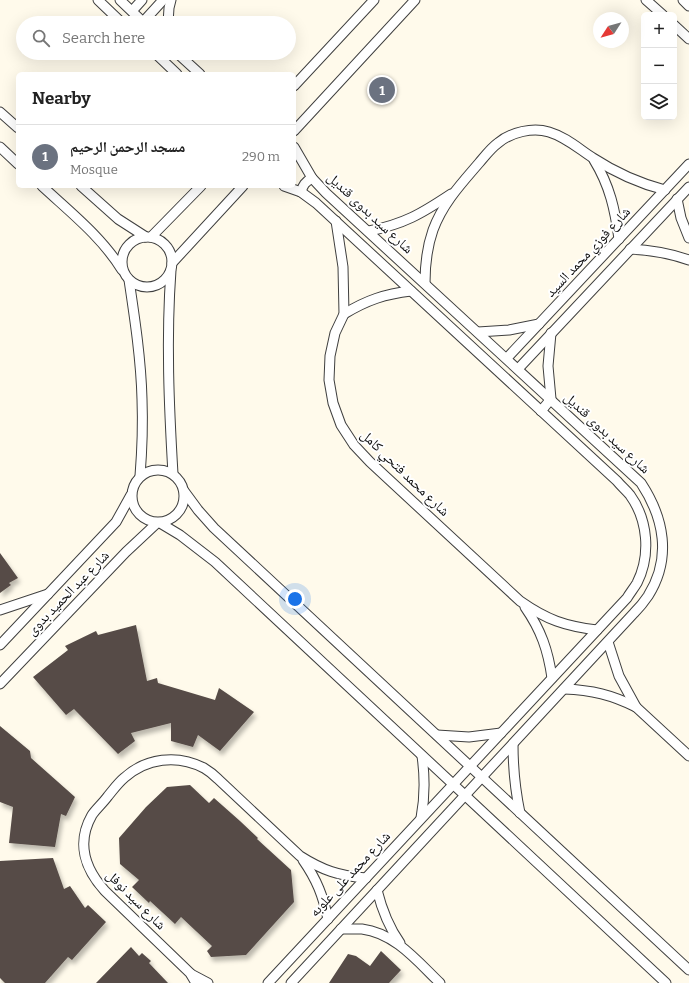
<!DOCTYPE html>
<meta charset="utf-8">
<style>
:root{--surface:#fff;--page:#f2f2f2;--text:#222;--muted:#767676;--line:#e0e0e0;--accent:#ca1628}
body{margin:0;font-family:Bitter,"Noto Naskh Arabic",serif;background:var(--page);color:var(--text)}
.controls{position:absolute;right:12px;top:12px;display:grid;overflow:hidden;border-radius:6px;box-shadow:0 4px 16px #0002}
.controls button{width:36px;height:36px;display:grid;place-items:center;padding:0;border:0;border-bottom:1px solid var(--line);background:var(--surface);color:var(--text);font:20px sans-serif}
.compass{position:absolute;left:593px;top:12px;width:36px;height:36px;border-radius:50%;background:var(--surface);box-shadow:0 4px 16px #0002;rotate:234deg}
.you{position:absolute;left:295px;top:599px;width:14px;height:14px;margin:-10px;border:3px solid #fff;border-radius:50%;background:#1a73e8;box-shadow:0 0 0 6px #1a73e833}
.badge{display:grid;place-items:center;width:26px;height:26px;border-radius:50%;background:var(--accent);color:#fff;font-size:13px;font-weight:700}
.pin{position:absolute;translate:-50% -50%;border:2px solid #fff;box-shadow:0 1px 4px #0006}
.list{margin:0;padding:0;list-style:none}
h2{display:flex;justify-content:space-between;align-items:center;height:52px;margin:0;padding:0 16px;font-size:17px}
h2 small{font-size:13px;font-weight:400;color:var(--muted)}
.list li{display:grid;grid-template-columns:26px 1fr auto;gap:12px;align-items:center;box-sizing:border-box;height:64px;padding:0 16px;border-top:1px solid var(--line)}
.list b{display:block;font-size:15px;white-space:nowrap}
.list p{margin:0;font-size:13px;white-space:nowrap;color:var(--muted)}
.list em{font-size:13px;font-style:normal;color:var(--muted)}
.icon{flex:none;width:22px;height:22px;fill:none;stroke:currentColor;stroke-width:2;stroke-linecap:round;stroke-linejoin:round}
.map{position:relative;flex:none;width:689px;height:983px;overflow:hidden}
.search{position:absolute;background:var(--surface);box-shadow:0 4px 16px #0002;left:16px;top:16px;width:280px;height:44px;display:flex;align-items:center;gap:10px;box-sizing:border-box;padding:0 14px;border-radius:22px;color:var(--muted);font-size:15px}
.panel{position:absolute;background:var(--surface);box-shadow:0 4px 16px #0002;left:16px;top:72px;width:280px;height:116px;border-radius:6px}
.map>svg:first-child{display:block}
.building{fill:#564c47;filter:url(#shadow)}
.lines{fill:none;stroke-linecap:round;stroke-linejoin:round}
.minor-casing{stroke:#3f3f3f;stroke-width:11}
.minor{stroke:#fff;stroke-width:9}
.labels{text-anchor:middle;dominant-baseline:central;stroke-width:4;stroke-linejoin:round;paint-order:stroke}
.street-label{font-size:14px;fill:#0c0c0c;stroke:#fff}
</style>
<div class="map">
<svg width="689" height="983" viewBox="0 0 689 983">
<defs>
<filter id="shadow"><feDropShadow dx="2.5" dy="4.5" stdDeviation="2" flood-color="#0004"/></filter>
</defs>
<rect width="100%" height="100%" fill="#fffaeb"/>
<g class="building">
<polygon points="0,553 18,578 9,583 11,585 0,593"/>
<polygon points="136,625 147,681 157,678 158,683 215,700 219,688 254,712 220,751 198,735 193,747 171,741 171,723 131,733 135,741 118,754 74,709 66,715 33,677 68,650 65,646 96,631 98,635"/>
<polygon points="0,726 30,751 31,758 75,797 66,816 61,814 55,847 9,843 13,807 0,802"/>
<polygon points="190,785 209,803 214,798 240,821 258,838 257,839 291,870 294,902 246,955 211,957 207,951 212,946 181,917 175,924 150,901 149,903 132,887 139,880 120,864 119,838 146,807 167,787"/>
<polygon points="53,858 64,889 70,886 85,908 88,905 106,922 72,960 68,957 45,983 5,983 0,978 0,861"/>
<polygon points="131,947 139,956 142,953 151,961 149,963 168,983 96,983"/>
<polygon points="381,951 401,970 389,983 329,983 348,954 356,956 370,966"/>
</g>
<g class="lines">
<g class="minor-casing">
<g id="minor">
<polyline points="98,0 122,23"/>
<polyline points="120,0 144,23"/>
<polyline points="646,0 663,15"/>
<polyline points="683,0 689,6"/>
<polyline points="132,11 142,0"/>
<polyline points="143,22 163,0"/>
<polyline points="168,23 169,8 171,0"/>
<polyline points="674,25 689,39"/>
<polyline points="155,53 177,74"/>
<polyline points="177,53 200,74"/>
<polyline points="294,86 374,0"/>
<polyline points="0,112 18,128"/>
<polyline points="294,131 415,0"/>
<polyline points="0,147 18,164"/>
<path d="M 594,160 C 610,186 615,210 619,239"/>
<path d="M 42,186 C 70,212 102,237 122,270"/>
<polyline points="81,186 118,219 146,237"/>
<path d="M 301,192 C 303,185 305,182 312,178"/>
<polyline points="677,199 681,218 689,238"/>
<path d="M 336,221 L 343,267 L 344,314 L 335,333 L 330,356 L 329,380 L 333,403 L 341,425 L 354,445 L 370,462 L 520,601 C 547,620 565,626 597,630"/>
<path d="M 369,231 C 404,224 421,214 451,194"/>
<circle cx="147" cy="262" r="25"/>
<polyline points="151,237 201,186"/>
<path d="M 630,249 C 651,250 669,253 689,260"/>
<polyline points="172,263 243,186"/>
<path d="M 171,270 C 166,339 169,406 173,474"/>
<path d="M 129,280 C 135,320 141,360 142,399 C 143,425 142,451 140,476"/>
<path d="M 425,283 C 425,264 427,247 433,230 C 443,203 461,184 479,163 C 485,156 491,148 498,143 C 511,132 533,127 549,132 C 566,137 579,149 593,158 C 616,173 638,183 665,190"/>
<path d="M 344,314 C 367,300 385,294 411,291"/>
<polyline points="478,332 509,330 539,324"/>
<polyline points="507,358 689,164"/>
<polyline points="518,369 689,187"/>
<polyline points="541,411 551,399 548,366 551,333"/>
<circle cx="158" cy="496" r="26"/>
<polyline points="184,491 198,510 214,528 689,970"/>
<polyline points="160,523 180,535 215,562 666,983"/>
<path d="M 525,607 C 541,630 548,650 552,678"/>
<polyline points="0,610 48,594"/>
<polyline points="608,642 619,676 636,707 689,756"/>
<polyline points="0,645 116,522 131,495"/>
<polyline points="0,684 126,552 157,523"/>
<path d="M 564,689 C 592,690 612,695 636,707"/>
<polyline points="437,735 469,737 501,733"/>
<path d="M 513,744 C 513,768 515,789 520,813"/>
<path d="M 421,818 C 425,797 425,777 422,756"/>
<path d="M 303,860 C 317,880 323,896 328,919"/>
<path d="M 377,890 C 382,910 388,926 400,943"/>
<path d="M 341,929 C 348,929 355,929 362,929 C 395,933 418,962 440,983"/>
<polyline points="191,974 208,983"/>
<path d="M 196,983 L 190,973 L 105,891 C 85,869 76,843 92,815 C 96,809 103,803 108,796 C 113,790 118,783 124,778 C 146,758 177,754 204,768 C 209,771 214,775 218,779 L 300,856 C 322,870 339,876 366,878"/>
<path d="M 268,983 L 627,598 C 630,593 634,588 637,583 C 651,555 648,520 630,495 C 626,490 621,486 617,481 L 316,203 L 301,192 L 284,186"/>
<path d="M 291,983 L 634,613 C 639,608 644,602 648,596 C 672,558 664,518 641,483 L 326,193 L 312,178 L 294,147"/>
</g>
</g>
<use href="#minor" class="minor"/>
</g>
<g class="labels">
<g class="street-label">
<text transform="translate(370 213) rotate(43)">شارع سيد بدوى قنديل</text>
<text transform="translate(588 252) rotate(-47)">شارع فوزي محمد السيد</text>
<text transform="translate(607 433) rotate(43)">شارع سيد بدوى قنديل</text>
<text transform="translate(405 473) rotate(44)">شارع محمد فتحي كامل</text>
<text transform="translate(68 593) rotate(-46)">شارع عبد الحميد بدوى</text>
<text transform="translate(350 874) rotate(-47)">شارع محمد على علوبه</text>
<text transform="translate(136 900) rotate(45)">شارع سيد نوفل</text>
</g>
</g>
</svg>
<div class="controls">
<button>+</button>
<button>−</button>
<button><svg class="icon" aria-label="layers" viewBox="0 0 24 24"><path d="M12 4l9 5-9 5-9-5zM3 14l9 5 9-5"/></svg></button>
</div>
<svg class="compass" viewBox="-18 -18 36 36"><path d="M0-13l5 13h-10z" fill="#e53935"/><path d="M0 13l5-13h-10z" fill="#767676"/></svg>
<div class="you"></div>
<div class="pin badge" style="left:382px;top:90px;background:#6b7280">1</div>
<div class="search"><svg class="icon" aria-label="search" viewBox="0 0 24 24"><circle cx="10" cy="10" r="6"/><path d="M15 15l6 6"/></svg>Search here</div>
<section class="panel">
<h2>Nearby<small></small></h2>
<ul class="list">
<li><span class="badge" style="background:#6b7280">1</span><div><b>مسجد الرحمن الرحيم</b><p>Mosque</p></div><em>290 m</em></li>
</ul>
</section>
</div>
